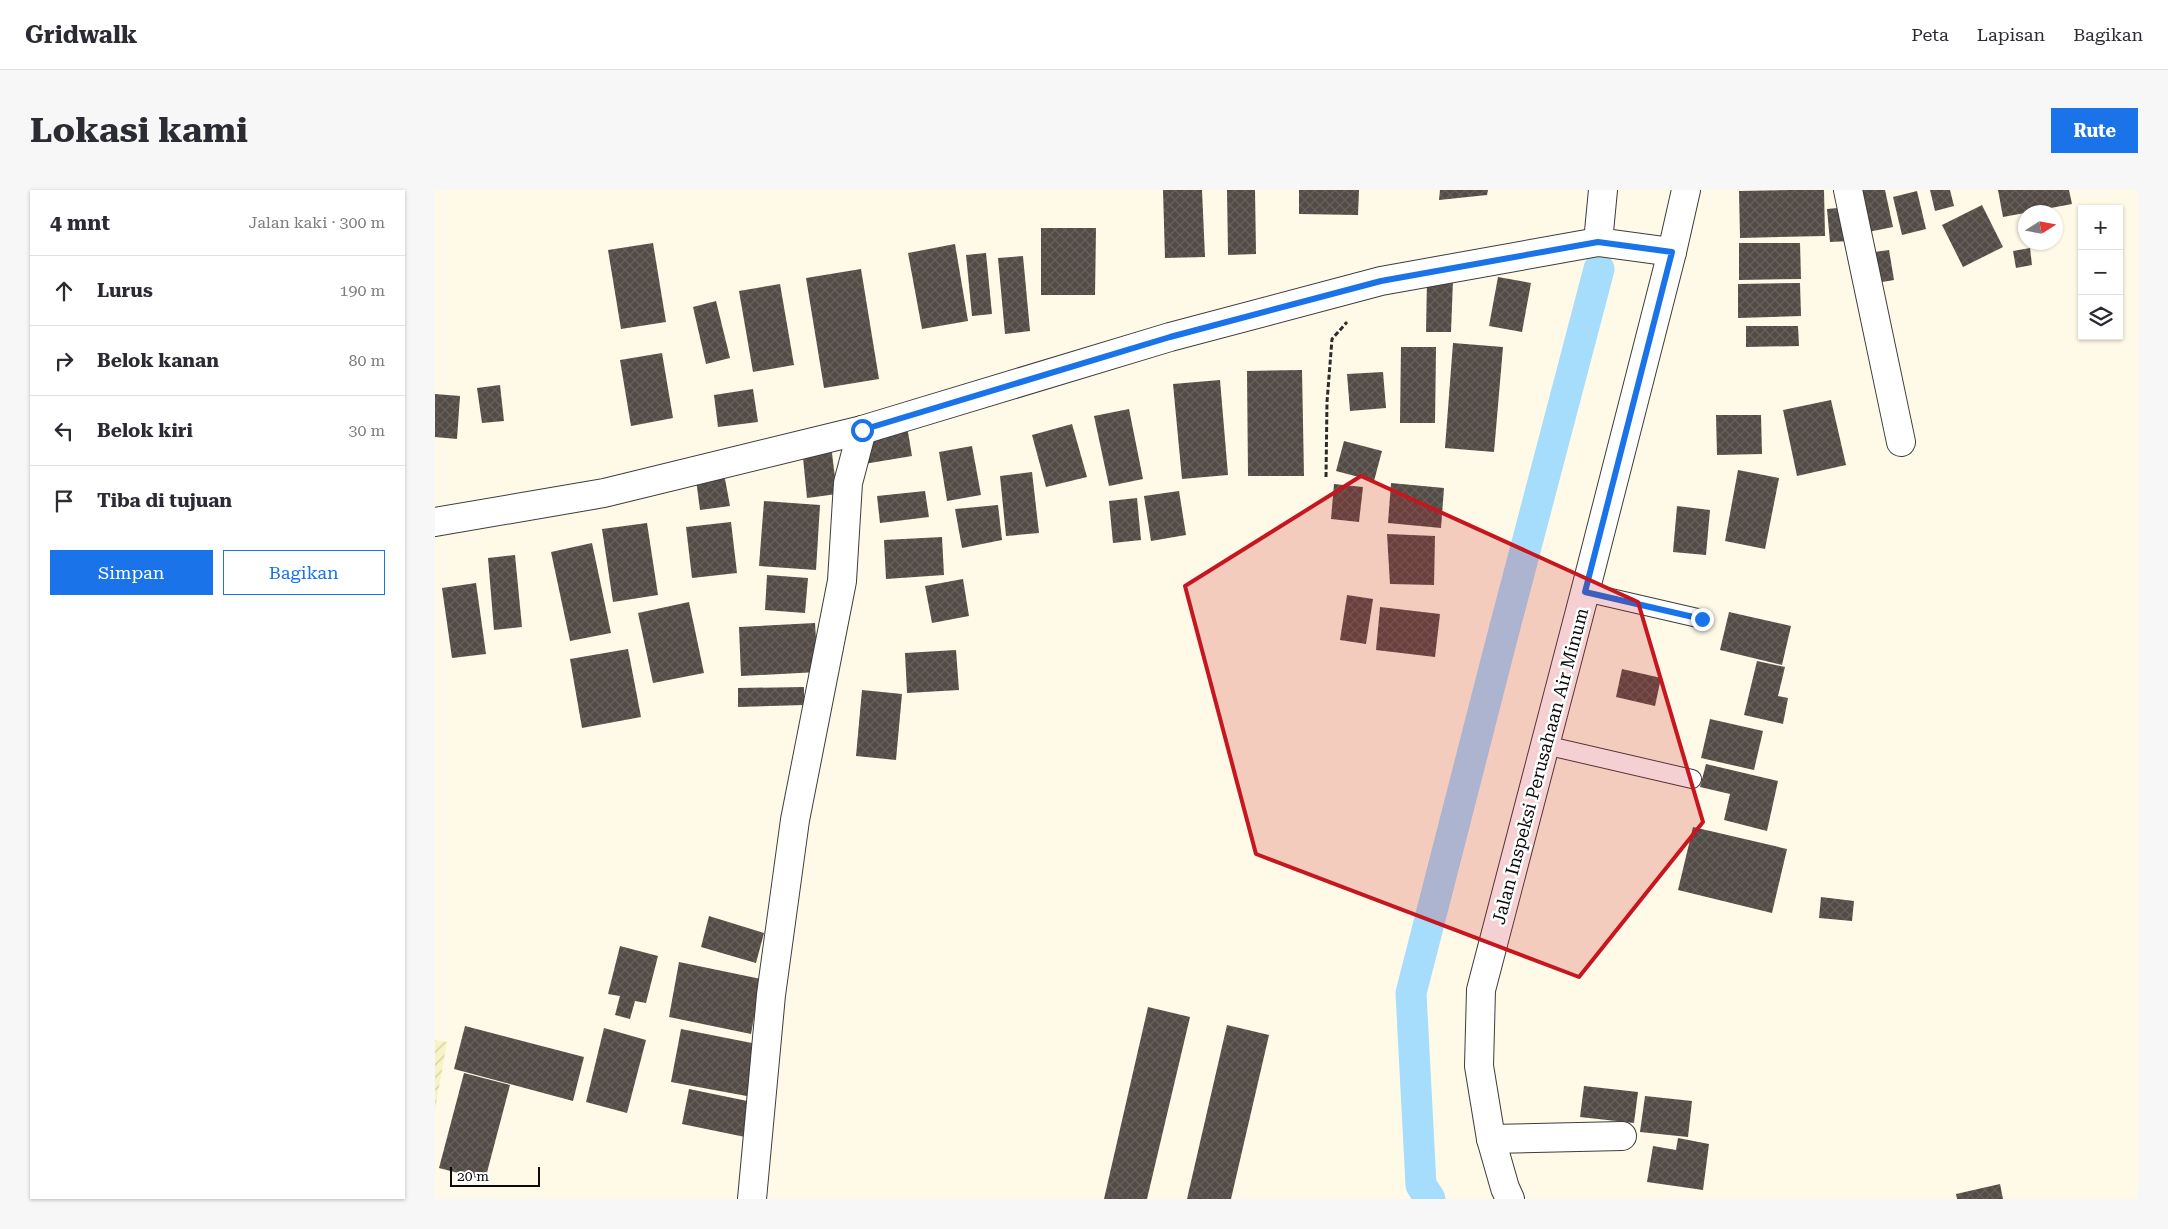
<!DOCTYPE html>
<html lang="id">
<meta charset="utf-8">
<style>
:root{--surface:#fff;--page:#f7f7f7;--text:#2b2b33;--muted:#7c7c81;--line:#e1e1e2;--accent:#1a73e8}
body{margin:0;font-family:"Roboto Serif",serif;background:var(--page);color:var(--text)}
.controls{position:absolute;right:15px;top:15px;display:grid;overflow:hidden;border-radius:0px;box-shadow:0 1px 4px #0004}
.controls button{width:45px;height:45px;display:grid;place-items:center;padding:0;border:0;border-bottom:1px solid var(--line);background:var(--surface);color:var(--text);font:25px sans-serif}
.compass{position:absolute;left:1583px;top:15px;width:45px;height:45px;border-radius:50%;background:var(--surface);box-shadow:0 1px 4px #0004;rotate:79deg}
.scale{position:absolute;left:15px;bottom:12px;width:90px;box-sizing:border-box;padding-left:5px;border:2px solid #0a0a0a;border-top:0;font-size:14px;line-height:18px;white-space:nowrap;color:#0a0a0a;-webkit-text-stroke:4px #fff;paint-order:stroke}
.stop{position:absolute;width:15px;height:15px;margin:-11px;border:4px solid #1a73e8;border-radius:50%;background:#fff}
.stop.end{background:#1a73e8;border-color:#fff;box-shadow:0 1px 5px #0008}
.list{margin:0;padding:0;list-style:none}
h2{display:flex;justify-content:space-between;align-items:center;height:65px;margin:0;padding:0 20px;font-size:21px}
h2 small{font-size:16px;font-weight:400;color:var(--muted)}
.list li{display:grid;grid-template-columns:32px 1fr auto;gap:15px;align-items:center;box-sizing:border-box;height:70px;padding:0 20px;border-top:1px solid var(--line)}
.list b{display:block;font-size:19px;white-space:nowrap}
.list em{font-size:16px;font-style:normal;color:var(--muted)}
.actions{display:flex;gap:10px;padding:15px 20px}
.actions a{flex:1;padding:11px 0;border:1px solid var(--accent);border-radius:0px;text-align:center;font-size:18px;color:var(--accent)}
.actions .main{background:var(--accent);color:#fff}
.icon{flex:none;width:28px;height:28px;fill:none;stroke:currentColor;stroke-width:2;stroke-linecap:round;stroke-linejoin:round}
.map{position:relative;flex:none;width:1703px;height:1009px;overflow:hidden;border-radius:0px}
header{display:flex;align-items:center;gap:30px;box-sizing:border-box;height:70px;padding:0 25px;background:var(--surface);border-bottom:1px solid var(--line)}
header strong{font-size:24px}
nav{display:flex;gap:28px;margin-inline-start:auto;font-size:18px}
.intro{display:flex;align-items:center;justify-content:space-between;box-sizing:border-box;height:120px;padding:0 30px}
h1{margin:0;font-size:35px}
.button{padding:12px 22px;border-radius:0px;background:var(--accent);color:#fff;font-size:18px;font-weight:700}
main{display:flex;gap:30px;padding:0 30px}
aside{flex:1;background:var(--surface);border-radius:0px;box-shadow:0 1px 4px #0004}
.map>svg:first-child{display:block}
.farmland{fill:url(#farmland-furrows)}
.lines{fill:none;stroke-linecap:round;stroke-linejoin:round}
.canal{stroke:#a6dcfc;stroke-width:31}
.building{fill:url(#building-cross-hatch)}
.service-casing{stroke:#3d3d3d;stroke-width:20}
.minor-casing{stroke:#3d3d3d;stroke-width:30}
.tertiary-casing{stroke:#3d3d3d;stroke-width:30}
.path{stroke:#2c2c2c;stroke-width:3;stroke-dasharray:5 2.5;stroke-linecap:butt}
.service{stroke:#fff;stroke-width:18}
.minor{stroke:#fff;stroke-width:28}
.tertiary{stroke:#fff;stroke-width:28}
.route{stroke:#1a73e8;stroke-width:6}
.marked{fill:#c6161f;fill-opacity:0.2;stroke:#c6161f;stroke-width:4;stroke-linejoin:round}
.labels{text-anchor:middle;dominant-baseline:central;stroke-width:5;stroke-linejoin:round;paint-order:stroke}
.street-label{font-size:18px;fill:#0a0a0a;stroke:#fff}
</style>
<header>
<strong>Gridwalk</strong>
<nav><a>Peta</a><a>Lapisan</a><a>Bagikan</a></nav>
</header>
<div class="intro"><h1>Lokasi kami</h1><a class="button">Rute</a></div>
<main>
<aside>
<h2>4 mnt<small>Jalan kaki · 300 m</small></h2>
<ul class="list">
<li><svg class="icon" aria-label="ahead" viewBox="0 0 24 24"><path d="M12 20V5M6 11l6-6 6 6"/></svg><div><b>Lurus</b></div><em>190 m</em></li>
<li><svg class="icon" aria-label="right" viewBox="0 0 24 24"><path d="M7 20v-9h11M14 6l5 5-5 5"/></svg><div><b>Belok kanan</b></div><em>80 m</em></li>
<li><svg class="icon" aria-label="left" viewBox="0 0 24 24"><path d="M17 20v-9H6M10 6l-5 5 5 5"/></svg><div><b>Belok kiri</b></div><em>30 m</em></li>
<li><svg class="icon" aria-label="arrive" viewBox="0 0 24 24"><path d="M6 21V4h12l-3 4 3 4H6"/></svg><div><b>Tiba di tujuan</b></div></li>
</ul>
<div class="actions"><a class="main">Simpan</a><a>Bagikan</a></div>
</aside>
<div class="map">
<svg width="1703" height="1009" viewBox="0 0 1703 1009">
<defs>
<pattern id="farmland-furrows" width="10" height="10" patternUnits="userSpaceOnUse" patternTransform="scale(1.25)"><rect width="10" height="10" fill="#f7f3c4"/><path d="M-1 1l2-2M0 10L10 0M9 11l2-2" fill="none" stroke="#d2cfa7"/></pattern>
<pattern id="building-cross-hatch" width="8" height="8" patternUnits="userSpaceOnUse" patternTransform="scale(1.25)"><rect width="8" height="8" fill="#534b45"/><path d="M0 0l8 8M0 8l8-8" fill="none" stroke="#67605c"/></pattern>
</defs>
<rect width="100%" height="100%" fill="#fffae7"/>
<polygon class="farmland" points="0,850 12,852 0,920"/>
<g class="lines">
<polyline class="canal" points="995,1009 986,995 976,803 1066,452 1164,79"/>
</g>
<g class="building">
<polygon points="728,0 767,0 770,67 730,68"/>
<polygon points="792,0 820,0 821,64 793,65"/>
<polygon points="864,0 924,0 923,25 864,24"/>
<polygon points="1005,0 1053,0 1052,5 1004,10"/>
<polygon points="1356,0 1389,0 1390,46 1305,48 1304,1"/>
<polygon points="1419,0 1450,0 1458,37 1428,43"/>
<polygon points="1495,0 1515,0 1519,16 1500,21"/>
<polygon points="1563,0 1634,0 1637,14 1568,27"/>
<polygon points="1482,1 1491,39 1467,45 1458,7"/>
<polygon points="1547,15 1568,57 1528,77 1507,35"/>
<polygon points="1413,17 1415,51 1395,52 1392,19"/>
<polygon points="606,38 661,38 660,105 606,105"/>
<polygon points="218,53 231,132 186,139 173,60"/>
<polygon points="1304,53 1365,53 1366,89 1304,90"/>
<polygon points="520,54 533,131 487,139 473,63"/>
<polygon points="1595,58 1597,75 1581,78 1578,61"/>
<polygon points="1454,60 1459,90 1430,95 1425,64"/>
<polygon points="551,63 557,124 537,126 531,65"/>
<polygon points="588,66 595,141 570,144 563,68"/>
<polygon points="426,79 444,189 389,198 371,88"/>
<polygon points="1063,87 1096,93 1087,142 1054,136"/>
<polygon points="992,89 1018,90 1016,142 991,142"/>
<polygon points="1365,93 1366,126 1303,128 1303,94"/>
<polygon points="345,94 359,175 318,182 304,101"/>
<polygon points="281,111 295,168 271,174 258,117"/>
<polygon points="1311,136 1363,136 1364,156 1311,157"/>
<polygon points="1018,153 1068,157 1059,262 1010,258"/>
<polygon points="966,157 1001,157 1000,233 965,233"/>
<polygon points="227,163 238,228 196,236 185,170"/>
<polygon points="867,180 869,286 813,286 812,181"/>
<polygon points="948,182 951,218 915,221 912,184"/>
<polygon points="785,190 793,285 747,289 738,194"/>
<polygon points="65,195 69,231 47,233 42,198"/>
<polygon points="318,199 323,232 283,237 279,205"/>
<polygon points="0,204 25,206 22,249 0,247"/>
<polygon points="1396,210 1411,275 1362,286 1348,220"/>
<polygon points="694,219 708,289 674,296 659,226"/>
<polygon points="1281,225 1326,225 1327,264 1282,265"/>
<polygon points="471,230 477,266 429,274 423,238"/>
<polygon points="637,234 652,287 611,297 597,245"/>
<polygon points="909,251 947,261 939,291 901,281"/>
<polygon points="396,255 402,304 372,308 367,258"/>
<polygon points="537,256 546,305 512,311 504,262"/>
<polygon points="288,278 295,316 265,320 260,282"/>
<polygon points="1303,280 1344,288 1330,359 1290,351"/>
<polygon points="597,282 604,343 571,346 565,286"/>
<polygon points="956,293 1009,298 1006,338 953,333"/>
<polygon points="899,294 928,297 924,332 896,329"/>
<polygon points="490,301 494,327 445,333 442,306"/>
<polygon points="744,301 751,345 716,351 709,306"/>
<polygon points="702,308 706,350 678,353 674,311"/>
<polygon points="329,311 385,315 381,380 324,376"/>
<polygon points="563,315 567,350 527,358 520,319"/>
<polygon points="1242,316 1275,320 1271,365 1238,362"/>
<polygon points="296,332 302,383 257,388 251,337"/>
<polygon points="212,333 223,405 178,412 167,339"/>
<polygon points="952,344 1000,346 999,395 955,394"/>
<polygon points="507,347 509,385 451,389 449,350"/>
<polygon points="157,353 176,443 135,451 116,362"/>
<polygon points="80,365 87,437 59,440 53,368"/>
<polygon points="332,385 373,388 370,423 330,420"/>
<polygon points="528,389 534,426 497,433 490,396"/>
<polygon points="41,393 51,464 17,468 7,398"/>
<polygon points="912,405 938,409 931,454 905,450"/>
<polygon points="254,412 269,483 218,493 203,423"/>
<polygon points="945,417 1005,424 1000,467 941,460"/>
<polygon points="1294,422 1356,436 1347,475 1285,460"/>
<polygon points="380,433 383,482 306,486 304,437"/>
<polygon points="193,459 206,527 147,538 135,469"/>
<polygon points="521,460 524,500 472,503 470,463"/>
<polygon points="1322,471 1350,477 1343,506 1353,508 1348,534 1309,525"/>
<polygon points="1187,479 1226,488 1220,516 1181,507"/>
<polygon points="369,497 369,515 303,517 303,498"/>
<polygon points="427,500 467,504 461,570 421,566"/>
<polygon points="1275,529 1328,541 1319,580 1266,568"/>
<polygon points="1271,574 1343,591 1332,641 1289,630 1295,604 1265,597"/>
<polygon points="1258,637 1352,659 1337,723 1243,700"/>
<polygon points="1386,707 1419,711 1417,731 1384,728"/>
<polygon points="274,726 329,743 321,773 266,757"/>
<polygon points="185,756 223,766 211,813 200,811 195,829 180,825 185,806 173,804"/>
<polygon points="244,772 326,789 316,844 234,827"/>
<polygon points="713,817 755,827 712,1009 669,1009"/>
<polygon points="792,835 834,845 796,1009 752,1009"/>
<polygon points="30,836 149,867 138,911 19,879"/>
<polygon points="169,838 211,850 192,923 151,912"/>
<polygon points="246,839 327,855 317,907 236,892"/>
<polygon points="29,883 75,895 50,990 4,978"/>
<polygon points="1149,896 1203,902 1199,933 1145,927"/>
<polygon points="254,899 322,913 315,948 247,934"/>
<polygon points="1210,906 1257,911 1253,947 1205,942"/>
<polygon points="1243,948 1274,954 1268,1000 1212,992 1218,956 1241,960"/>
<polygon points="1565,994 1568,1009 1522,1009 1521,1004"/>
</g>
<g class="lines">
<g class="service-casing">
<g id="service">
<polyline points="1150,402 1267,429"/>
<polyline points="1110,555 1257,589"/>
</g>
</g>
<g class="minor-casing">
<g id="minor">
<polyline points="1413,0 1466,252"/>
<polyline points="1163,52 1168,0"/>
<polyline points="1056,949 1187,946"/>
<polyline points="317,1009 336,805 360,630 407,391 413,293 427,240"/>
</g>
</g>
<g class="tertiary-casing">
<g id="tertiary">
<polyline points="0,332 169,303 427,240 735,147 946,91 1163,52 1237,62"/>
<polyline points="1075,1009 1070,998 1056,949 1044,876 1046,800 1150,402 1237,62 1251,0"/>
</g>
</g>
<polyline class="path" points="891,287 892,212 897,149 912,132"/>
<use href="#service" class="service"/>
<use href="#minor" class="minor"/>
<use href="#tertiary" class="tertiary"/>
</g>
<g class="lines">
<polyline class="route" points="427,240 735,147 946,91 1163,52 1237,62 1150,402 1267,429"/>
</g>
<path class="marked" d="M 926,286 L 1203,412 L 1268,632 L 1144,787 L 821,664 L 750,396 Z"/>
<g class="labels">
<g class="street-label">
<text transform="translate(1105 576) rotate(-75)">Jalan Inspeksi Perusahaan Air Minum</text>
</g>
</g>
</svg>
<div class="controls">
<button>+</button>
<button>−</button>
<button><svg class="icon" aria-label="layers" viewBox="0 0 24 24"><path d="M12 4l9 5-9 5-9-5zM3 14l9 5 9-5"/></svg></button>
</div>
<svg class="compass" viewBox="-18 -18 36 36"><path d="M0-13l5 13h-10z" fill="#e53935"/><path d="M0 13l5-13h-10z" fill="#7c7c81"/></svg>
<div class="scale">20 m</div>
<div class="stop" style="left:427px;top:240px"></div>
<div class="stop end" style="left:1267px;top:429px"></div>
</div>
</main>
